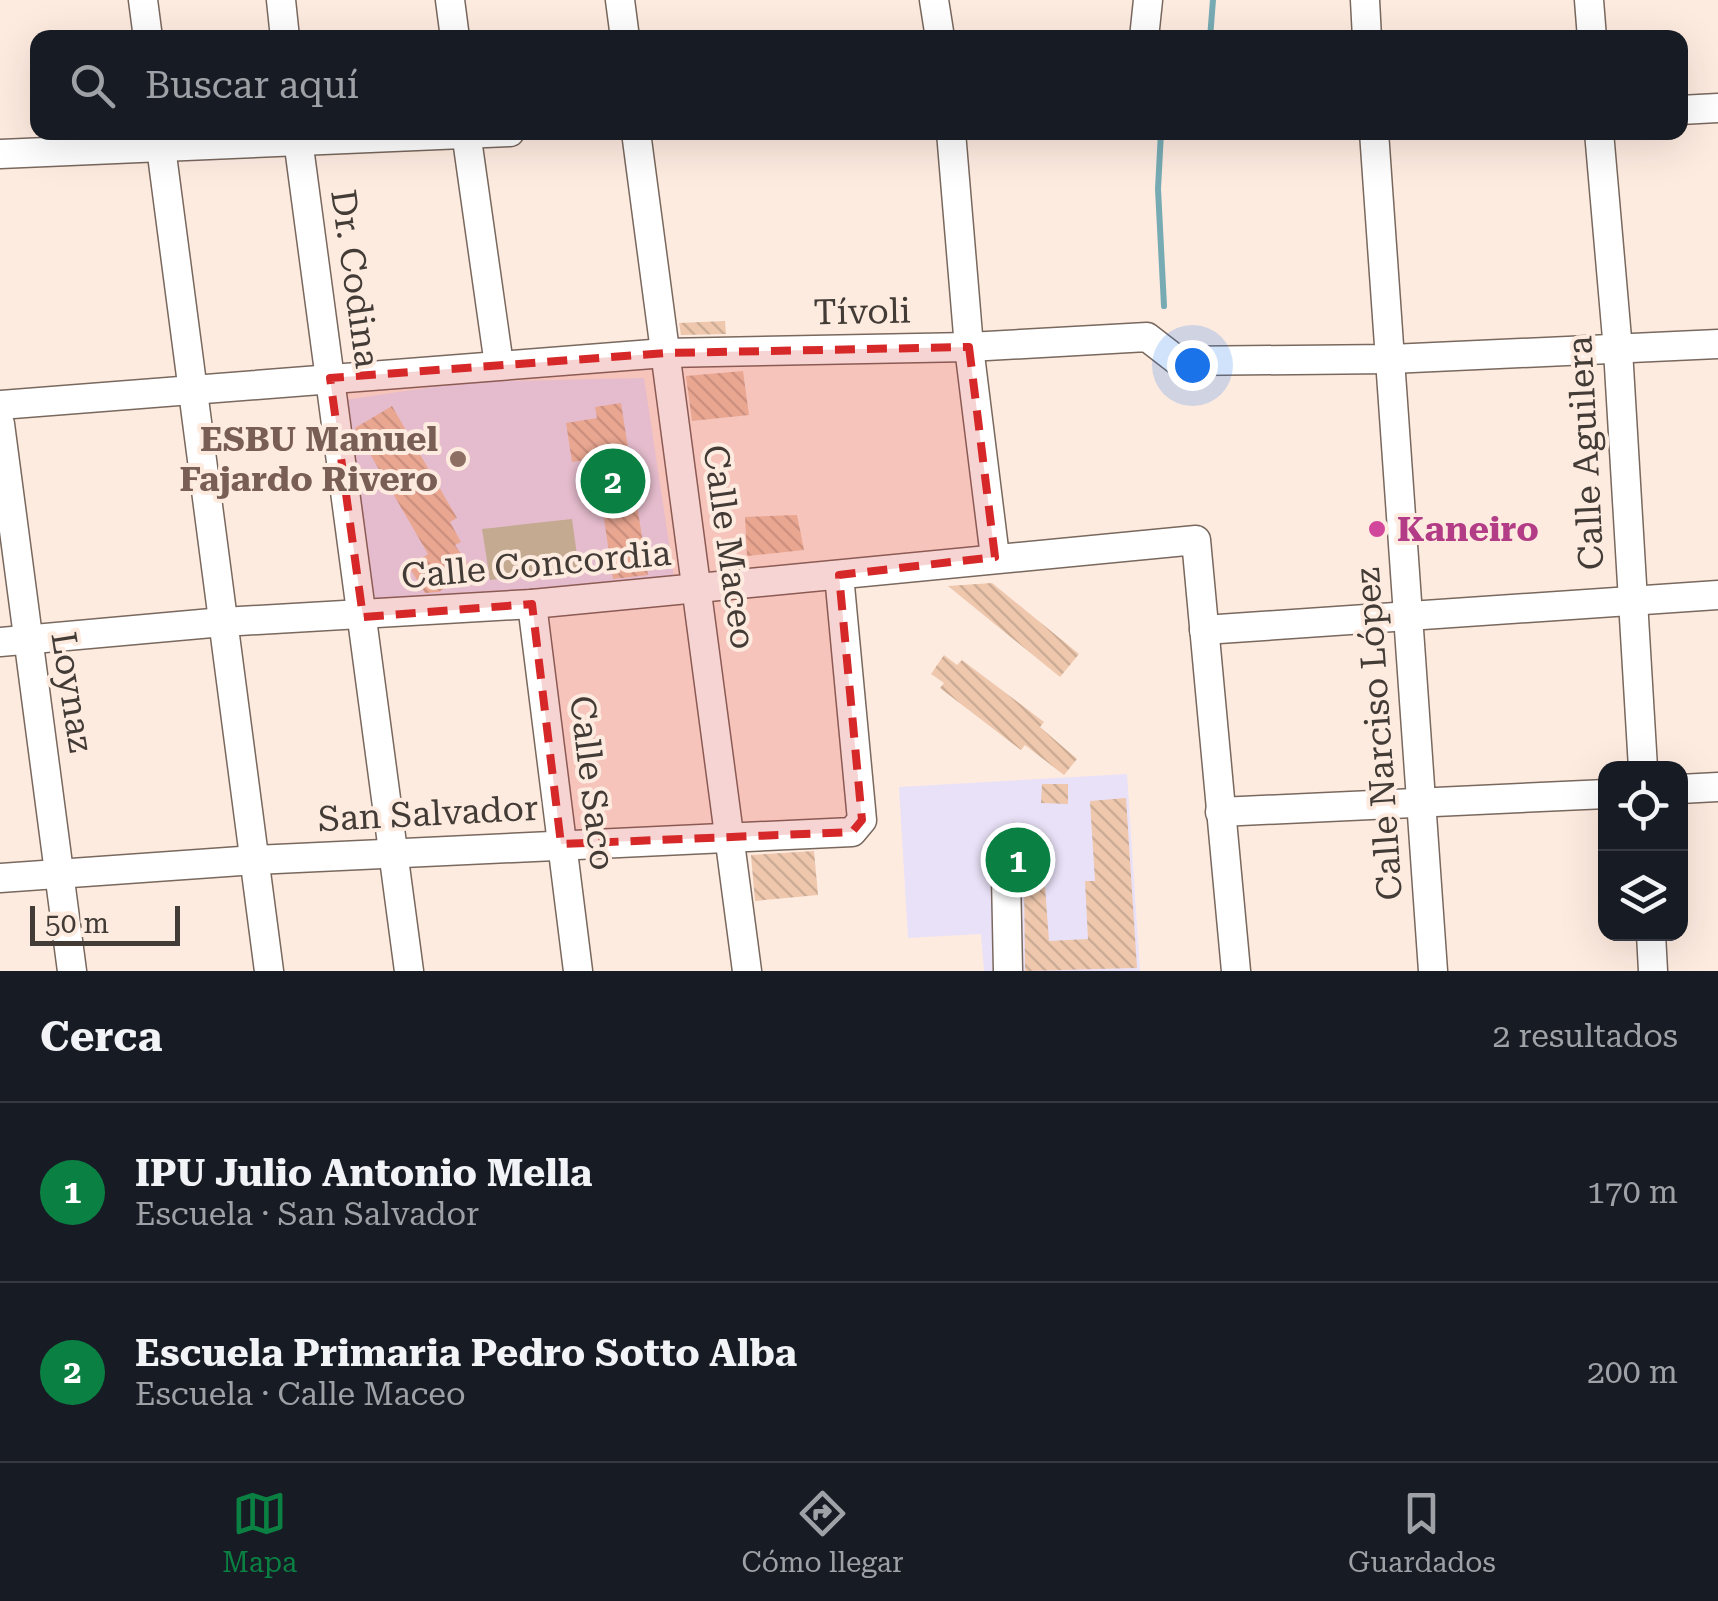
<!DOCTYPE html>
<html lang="es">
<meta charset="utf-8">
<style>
:root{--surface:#171b24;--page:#242831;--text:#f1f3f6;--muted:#9ea1a6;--line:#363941;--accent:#0b8043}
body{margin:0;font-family:"Roboto Serif",serif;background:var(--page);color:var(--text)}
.controls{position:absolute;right:30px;bottom:30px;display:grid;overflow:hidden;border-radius:20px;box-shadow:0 10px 40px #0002}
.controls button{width:90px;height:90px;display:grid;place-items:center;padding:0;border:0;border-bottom:2px solid var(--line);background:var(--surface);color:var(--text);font:50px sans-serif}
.scale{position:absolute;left:30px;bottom:25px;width:150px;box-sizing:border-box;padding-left:10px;border:5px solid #423b36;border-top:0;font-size:28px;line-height:35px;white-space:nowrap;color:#423b36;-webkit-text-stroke:8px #feebe0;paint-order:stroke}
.you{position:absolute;left:1192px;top:365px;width:35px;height:35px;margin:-25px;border:8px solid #fff;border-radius:50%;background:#1a73e8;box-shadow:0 0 0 15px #1a73e833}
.badge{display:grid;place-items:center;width:65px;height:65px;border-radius:50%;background:var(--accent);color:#fff;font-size:32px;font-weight:700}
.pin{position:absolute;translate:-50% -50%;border:5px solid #fff;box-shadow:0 2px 10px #0006}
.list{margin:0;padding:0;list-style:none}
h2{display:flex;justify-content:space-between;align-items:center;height:130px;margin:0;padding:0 40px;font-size:42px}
h2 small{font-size:32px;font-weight:400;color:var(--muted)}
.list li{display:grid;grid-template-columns:65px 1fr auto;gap:30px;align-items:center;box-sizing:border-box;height:180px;padding:0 40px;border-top:2px solid var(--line)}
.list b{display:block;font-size:38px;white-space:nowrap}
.list p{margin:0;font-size:32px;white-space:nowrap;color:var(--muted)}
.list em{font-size:32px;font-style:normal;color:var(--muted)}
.icon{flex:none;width:55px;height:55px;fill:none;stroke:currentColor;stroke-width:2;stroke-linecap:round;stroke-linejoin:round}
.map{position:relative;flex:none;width:1718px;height:971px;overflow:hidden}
.search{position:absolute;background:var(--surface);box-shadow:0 10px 40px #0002;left:30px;right:30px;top:30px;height:110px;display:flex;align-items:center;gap:25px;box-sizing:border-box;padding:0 35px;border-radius:20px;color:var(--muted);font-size:38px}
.sheet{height:490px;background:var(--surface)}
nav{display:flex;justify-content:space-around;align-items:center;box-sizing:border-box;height:140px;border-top:2px solid var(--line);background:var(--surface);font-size:28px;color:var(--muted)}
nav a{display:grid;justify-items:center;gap:5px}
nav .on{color:var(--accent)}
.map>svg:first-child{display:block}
.education{fill:#e9e1f7}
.pitch{fill:#bfcbac}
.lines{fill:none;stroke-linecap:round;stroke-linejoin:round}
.stream{stroke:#77abb3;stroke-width:6}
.building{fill:url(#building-back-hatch)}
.minor-casing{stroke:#78685e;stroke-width:31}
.minor{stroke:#fff;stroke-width:28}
.marked{fill:#d62828;fill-opacity:0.2;stroke:#d62828;stroke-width:8;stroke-dasharray:20 12;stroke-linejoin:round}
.education-dot{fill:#8d6e63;stroke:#feebe0;stroke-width:4}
.hotel-dot{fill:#d1479c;stroke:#feebe0;stroke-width:4}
.labels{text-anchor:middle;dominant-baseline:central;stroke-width:8;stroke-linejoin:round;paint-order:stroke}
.street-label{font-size:35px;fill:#423b36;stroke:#feebe0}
.education-label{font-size:35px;font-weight:bold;fill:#785e54;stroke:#feebe0;text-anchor:end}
.hotel-label{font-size:35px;font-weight:bold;fill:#b23c85;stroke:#feebe0;text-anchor:start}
</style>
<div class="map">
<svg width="1718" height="971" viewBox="0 0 1718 971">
<defs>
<pattern id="building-back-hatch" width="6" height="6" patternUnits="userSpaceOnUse" patternTransform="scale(2.5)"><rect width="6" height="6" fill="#eec7ad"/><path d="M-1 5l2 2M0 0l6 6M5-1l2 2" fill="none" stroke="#cdac95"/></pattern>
</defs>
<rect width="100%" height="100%" fill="#feebe0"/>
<g class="education">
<polygon points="644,378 675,583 374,608 344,400 467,382"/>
<polygon points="1127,774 1140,971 984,971 981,934 908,938 899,787"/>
</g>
<polygon class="pitch" points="572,519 579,570 490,580 482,529"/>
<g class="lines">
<g class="stream">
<polyline points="1210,38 1213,0"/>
<polyline points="1161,132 1158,189 1164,306"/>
</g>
</g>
<g class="building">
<polygon points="725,321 726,334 681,335 679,323"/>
<polygon points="743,371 749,415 692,421 686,376"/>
<polygon points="621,403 648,575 613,579 595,459 572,462 566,423 597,418 595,407"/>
<polygon points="392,406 457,518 450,522 461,542 455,545 472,570 439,592 425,593 409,567 428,554 355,428"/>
<polygon points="797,515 804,550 747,556 745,517"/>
<polygon points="992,583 1079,654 1060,677 948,586"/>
<polygon points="944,655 957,665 962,660 1044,722 1040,727 1077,759 1064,775 1025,745 1021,750 940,688 944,683 931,674"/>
<polygon points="1042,784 1068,784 1068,804 1041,803"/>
<polygon points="1126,798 1137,968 1025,971 1024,876 1015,861 1014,846 1042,845 1049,941 1088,939 1085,881 1095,881 1090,801"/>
<polygon points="814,851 818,895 755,901 751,855"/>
</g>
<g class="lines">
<g class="minor-casing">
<g id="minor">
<polyline points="143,0 148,38"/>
<polyline points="281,0 285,38"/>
<polyline points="450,0 455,38"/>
<polyline points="620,0 625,38"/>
<polyline points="934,0 940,38"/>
<polyline points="1365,0 1367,38"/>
<polyline points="1589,0 1592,38"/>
<polyline points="1144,38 1148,0"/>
<polyline points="1680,110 1718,108"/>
<polyline points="159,132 269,971"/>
<polyline points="297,132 409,971"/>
<polyline points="466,132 499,365"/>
<polyline points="636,132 747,971"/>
<polyline points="951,132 969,347 995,557"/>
<polyline points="1374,132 1433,971"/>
<polyline points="1599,132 1618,350 1643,768"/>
<polyline points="0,154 510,132"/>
<polyline points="0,405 665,353 969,347 1147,337 1178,361 1391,359 1718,344"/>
<polyline points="0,424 72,971"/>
<polyline points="532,604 578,971"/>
<polyline points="1204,630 1718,595"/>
<polyline points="0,642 223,622 532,604 1196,540 1236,971"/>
<polyline points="1680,789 1718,787"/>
<polyline points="1220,812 1606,794"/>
<polyline points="1006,876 1008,971"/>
<polyline points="0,878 255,860 852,832 862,820 839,575"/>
<polyline points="1651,934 1653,971"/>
</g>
</g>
<use href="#minor" class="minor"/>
</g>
<path class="marked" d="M 969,347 L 995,557 L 839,575 L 862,820 L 852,832 L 561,844 L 532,604 L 363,617 L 330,378 L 665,353 Z"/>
<circle class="education-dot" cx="458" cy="459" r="10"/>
<circle class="hotel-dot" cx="1377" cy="529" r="10"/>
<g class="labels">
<g class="street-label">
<text transform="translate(355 279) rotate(82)">Dr. Codina</text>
<text transform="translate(862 312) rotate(-1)">Tívoli</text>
<text transform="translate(1586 453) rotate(-93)">Calle Aguilera</text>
<text transform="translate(729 547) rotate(82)">Calle Maceo</text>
<text transform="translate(536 565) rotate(-5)">Calle Concordia</text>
<text transform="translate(72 692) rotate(81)">Loynaz</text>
<text transform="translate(1379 734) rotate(-94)">Calle Narciso López</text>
<text transform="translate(592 783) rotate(83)">Calle Saco</text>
<text transform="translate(428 814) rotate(-3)">San Salvador</text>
</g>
<g class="education-label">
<text x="438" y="439">ESBU Manuel<tspan x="438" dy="40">Fajardo Rivero</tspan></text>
</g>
<g class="hotel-label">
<text x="1397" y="529">Kaneiro</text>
</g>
</g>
</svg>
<div class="controls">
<button><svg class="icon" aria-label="locate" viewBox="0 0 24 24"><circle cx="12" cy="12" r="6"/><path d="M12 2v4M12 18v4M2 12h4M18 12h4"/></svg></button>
<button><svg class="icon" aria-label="layers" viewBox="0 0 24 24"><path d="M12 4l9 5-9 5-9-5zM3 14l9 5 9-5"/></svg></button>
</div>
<div class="scale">50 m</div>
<div class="you"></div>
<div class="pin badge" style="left:1018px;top:860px">1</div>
<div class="pin badge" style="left:613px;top:481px">2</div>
<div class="search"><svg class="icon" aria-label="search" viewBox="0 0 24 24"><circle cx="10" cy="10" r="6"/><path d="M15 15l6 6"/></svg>Buscar aquí</div>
</div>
<section class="sheet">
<h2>Cerca<small>2 resultados</small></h2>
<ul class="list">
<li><span class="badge">1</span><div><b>IPU Julio Antonio Mella</b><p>Escuela · San Salvador</p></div><em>170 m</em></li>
<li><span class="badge">2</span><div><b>Escuela Primaria Pedro Sotto Alba</b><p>Escuela · Calle Maceo</p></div><em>200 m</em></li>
</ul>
</section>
<nav>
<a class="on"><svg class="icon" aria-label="map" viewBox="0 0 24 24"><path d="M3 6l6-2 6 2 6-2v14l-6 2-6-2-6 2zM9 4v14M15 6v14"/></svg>Mapa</a>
<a><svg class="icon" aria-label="directions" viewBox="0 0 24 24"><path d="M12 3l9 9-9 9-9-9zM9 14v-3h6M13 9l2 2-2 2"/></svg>Cómo llegar</a>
<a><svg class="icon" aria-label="saved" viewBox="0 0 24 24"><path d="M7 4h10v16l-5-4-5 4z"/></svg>Guardados</a>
</nav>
